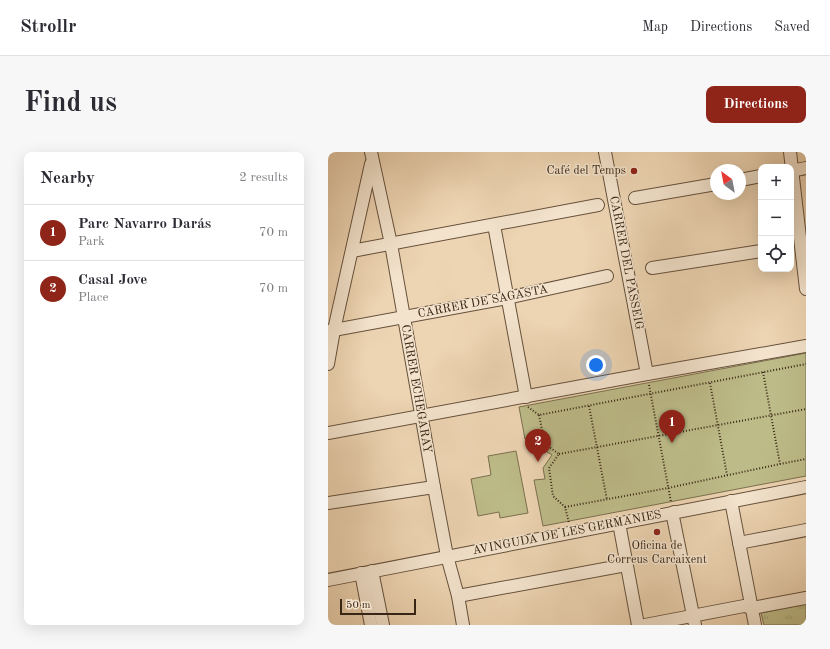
<!DOCTYPE html>
<meta charset="utf-8">
<style>
:root{--surface:#fff;--page:#f7f7f7;--text:#2b2b33;--muted:#7c7c81;--line:#e1e1e2;--accent:#8f2418}
body{margin:0;font-family:"Old Standard TT",serif;background:var(--page);color:var(--text)}
.controls{position:absolute;right:12px;top:12px;display:grid;overflow:hidden;border-radius:8px;box-shadow:0 4px 16px #0002}
.controls button{width:36px;height:36px;display:grid;place-items:center;padding:0;border:0;border-bottom:1px solid var(--line);background:var(--surface);color:var(--text);font:20px sans-serif}
.compass{position:absolute;left:382px;top:12px;width:36px;height:36px;border-radius:50%;background:var(--surface);box-shadow:0 4px 16px #0002;rotate:328deg}
.scale{position:absolute;left:12px;bottom:10px;width:76px;box-sizing:border-box;padding-left:4px;border:2px solid #392515;border-top:0;font-size:11px;line-height:14px;white-space:nowrap;color:#392515;-webkit-text-stroke:3px #f3e3cd;paint-order:stroke}
.you{position:absolute;left:268px;top:213px;width:14px;height:14px;margin:-10px;border:3px solid #fff;border-radius:50%;background:#1a73e8;box-shadow:0 0 0 6px #1a73e833}
.badge{display:grid;place-items:center;width:26px;height:26px;border-radius:50%;background:var(--accent);color:#fff;font-size:13px;font-weight:700}
.pin{position:absolute;translate:-50% -33px;filter:drop-shadow(0 1px 2px #0008)}
.pin::after{content:'';position:absolute;top:21px;width:14px;height:12px;background:inherit;clip-path:polygon(0 0,100% 0,50% 100%)}
.list{margin:0;padding:0;list-style:none}
h2{display:flex;justify-content:space-between;align-items:center;height:52px;margin:0;padding:0 16px;font-size:17px}
h2 small{font-size:13px;font-weight:400;color:var(--muted)}
.list li{display:grid;grid-template-columns:26px 1fr auto;gap:12px;align-items:center;box-sizing:border-box;height:56px;padding:0 16px;border-top:1px solid var(--line)}
.list b{display:block;font-size:15px;white-space:nowrap}
.list p{margin:0;font-size:13px;white-space:nowrap;color:var(--muted)}
.list em{font-size:13px;font-style:normal;color:var(--muted)}
.icon{flex:none;width:22px;height:22px;fill:none;stroke:currentColor;stroke-width:2;stroke-linecap:round;stroke-linejoin:round}
.map{position:relative;flex:none;width:478px;height:473px;overflow:hidden;border-radius:8px}
header{display:flex;align-items:center;gap:24px;box-sizing:border-box;height:56px;padding:0 20px;background:var(--surface);border-bottom:1px solid var(--line)}
header strong{font-size:19px}
nav{display:flex;gap:22px;margin-inline-start:auto;font-size:14px}
.intro{display:flex;align-items:center;justify-content:space-between;box-sizing:border-box;height:96px;padding:0 24px}
h1{margin:0;font-size:28px}
.button{padding:10px 18px;border-radius:8px;background:var(--accent);color:#fff;font-size:14px;font-weight:700}
main{display:flex;gap:24px;padding:0 24px}
aside{flex:1;background:var(--surface);border-radius:8px;box-shadow:0 4px 16px #0002}
.map>svg:first-child{display:block}
.grass{fill:url(#grass-tufts);stroke:#7b704f}
.park{fill:#bdbc89;stroke:#7b704f}
.lines{fill:none;stroke-linecap:round;stroke-linejoin:round}
.minor-casing{stroke:#66513c;stroke-width:14}
.path{stroke:#392515;stroke-width:2;stroke-dasharray:1 2;stroke-linecap:butt}
.minor{stroke:#f3e3cd;stroke-width:12}
.poi-dot{fill:#8f2418;stroke:#f3e3cd;stroke-width:1.5}
.labels{text-anchor:middle;dominant-baseline:central;stroke-width:3;stroke-linejoin:round;paint-order:stroke}
.poi-label{font-size:12px;fill:#392515;stroke:#f3e3cd;text-anchor:end}
.street-label{font-size:12px;fill:#392515;stroke:#f3e3cd}
</style>
<header>
<strong>Strollr</strong>
<nav><a>Map</a><a>Directions</a><a>Saved</a></nav>
</header>
<div class="intro"><h1>Find us</h1><a class="button">Directions</a></div>
<main>
<aside>
<h2>Nearby<small>2 results</small></h2>
<ul class="list">
<li><span class="badge">1</span><div><b>Parc Navarro Darás</b><p>Park</p></div><em>70 m</em></li>
<li><span class="badge">2</span><div><b>Casal Jove</b><p>Place</p></div><em>70 m</em></li>
</ul>
</aside>
<div class="map">
<svg width="478" height="473" viewBox="0 0 478 473">
<defs>
<pattern id="grass-tufts" width="24" height="20" patternUnits="userSpaceOnUse"><rect width="24" height="20" fill="#bdbc89"/><path d="M3 7l-1-3M5 7V3M7 7l1-3M15 17l-1-3M17 17v-4M19 17l1-3" fill="none" stroke="#a3a175"/></pattern>
</defs>
<rect width="100%" height="100%" fill="#edd4b2"/>
<filter id="stains"><feTurbulence type="fractalNoise" baseFrequency=".005" numOctaves="4"/><feColorMatrix values="0 0 0 0 .2 0 0 0 0 .09 0 0 0 0 .02 0 0 0 .5 -.17"/></filter>
<radialGradient id="worn" r=".72"><stop offset=".6" stop-color="#630" stop-opacity="0"/><stop offset="1" stop-color="#630" stop-opacity=".3"/></radialGradient>
<polygon class="grass" points="478,452 478,473 436,473 433,461"/>
<g class="park">
<polygon points="478,201 478,324 215,374 206,328 217,327 215,316 224,303 211,295 210,285 197,287 191,255"/>
<polygon points="188,299 200,361 172,366 171,360 150,364 143,327 163,323 160,304"/>
</g>
<g class="lines">
<g class="minor-casing">
<g id="minor">
<polyline points="43,0 63,92 106,335 119,404 130,444 135,473"/>
<polyline points="277,0 319,222"/>
<polyline points="462,0 478,137"/>
<polyline points="463,19 478,16"/>
<polyline points="412,28 433,24"/>
<polyline points="307,46 388,32"/>
<polyline points="166,73 198,245"/>
<polyline points="24,99 270,53"/>
<polyline points="324,116 433,99"/>
<polyline points="0,179 179,146 279,124"/>
<polyline points="0,212 6,178 43,12"/>
<polyline points="0,281 319,222 478,194"/>
<polyline points="403,349 427,473"/>
<polyline points="0,351 106,335"/>
<polyline points="346,360 345,365 367,473"/>
<polyline points="291,371 310,473"/>
<polyline points="411,391 478,378"/>
<polyline points="44,419 55,473"/>
<polyline points="33,421 43,473"/>
<polyline points="0,428 478,335"/>
<polyline points="130,444 298,413"/>
<polyline points="317,473 416,454 424,456 478,446"/>
</g>
</g>
<g class="path">
<polyline points="435,220 452,312"/>
<polyline points="382,231 399,323"/>
<polyline points="321,233 343,350"/>
<polyline points="261,254 279,348"/>
<polyline points="200,255 211,263 478,212"/>
<polyline points="211,263 217,292 231,302 221,316 225,344 237,355 241,371"/>
<polyline points="231,302 478,257"/>
<polyline points="237,355 340,336 452,312 478,307"/>
</g>
<use href="#minor" class="minor"/>
</g>
<g class="poi-dot">
<circle cx="306" cy="19" r="4"/>
<circle cx="329" cy="380" r="4"/>
</g>
<g class="labels">
<g class="poi-label">
<text x="298" y="19">Café del Temps</text>
<text x="329" y="394" text-anchor="middle">Oficina de<tspan x="329" dy="14">Correus Carcaixent</tspan></text>
</g>
<g class="street-label">
<text transform="translate(298 111) rotate(79)">CARRER DEL PASSEIG</text>
<text transform="translate(155 150) rotate(-11)">CARRER DE SAGASTA</text>
<text transform="translate(88 237) rotate(80)">CARRER ECHEGARAY</text>
<text transform="translate(239 381) rotate(-11)">AVINGUDA DE LES GERMANIES</text>
</g>
</g>
<rect width="100%" height="100%" filter="url(#stains)"/>
<rect width="100%" height="100%" fill="url(#worn)"/>
</svg>
<div class="controls">
<button>+</button>
<button>−</button>
<button><svg class="icon" aria-label="locate" viewBox="0 0 24 24"><circle cx="12" cy="12" r="6"/><path d="M12 2v4M12 18v4M2 12h4M18 12h4"/></svg></button>
</div>
<svg class="compass" viewBox="-18 -18 36 36"><path d="M0-13l5 13h-10z" fill="#e53935"/><path d="M0 13l5-13h-10z" fill="#7c7c81"/></svg>
<div class="scale">50 m</div>
<div class="you"></div>
<div class="pin badge" style="left:344px;top:291px">1</div>
<div class="pin badge" style="left:210px;top:310px">2</div>
</div>
</main>
